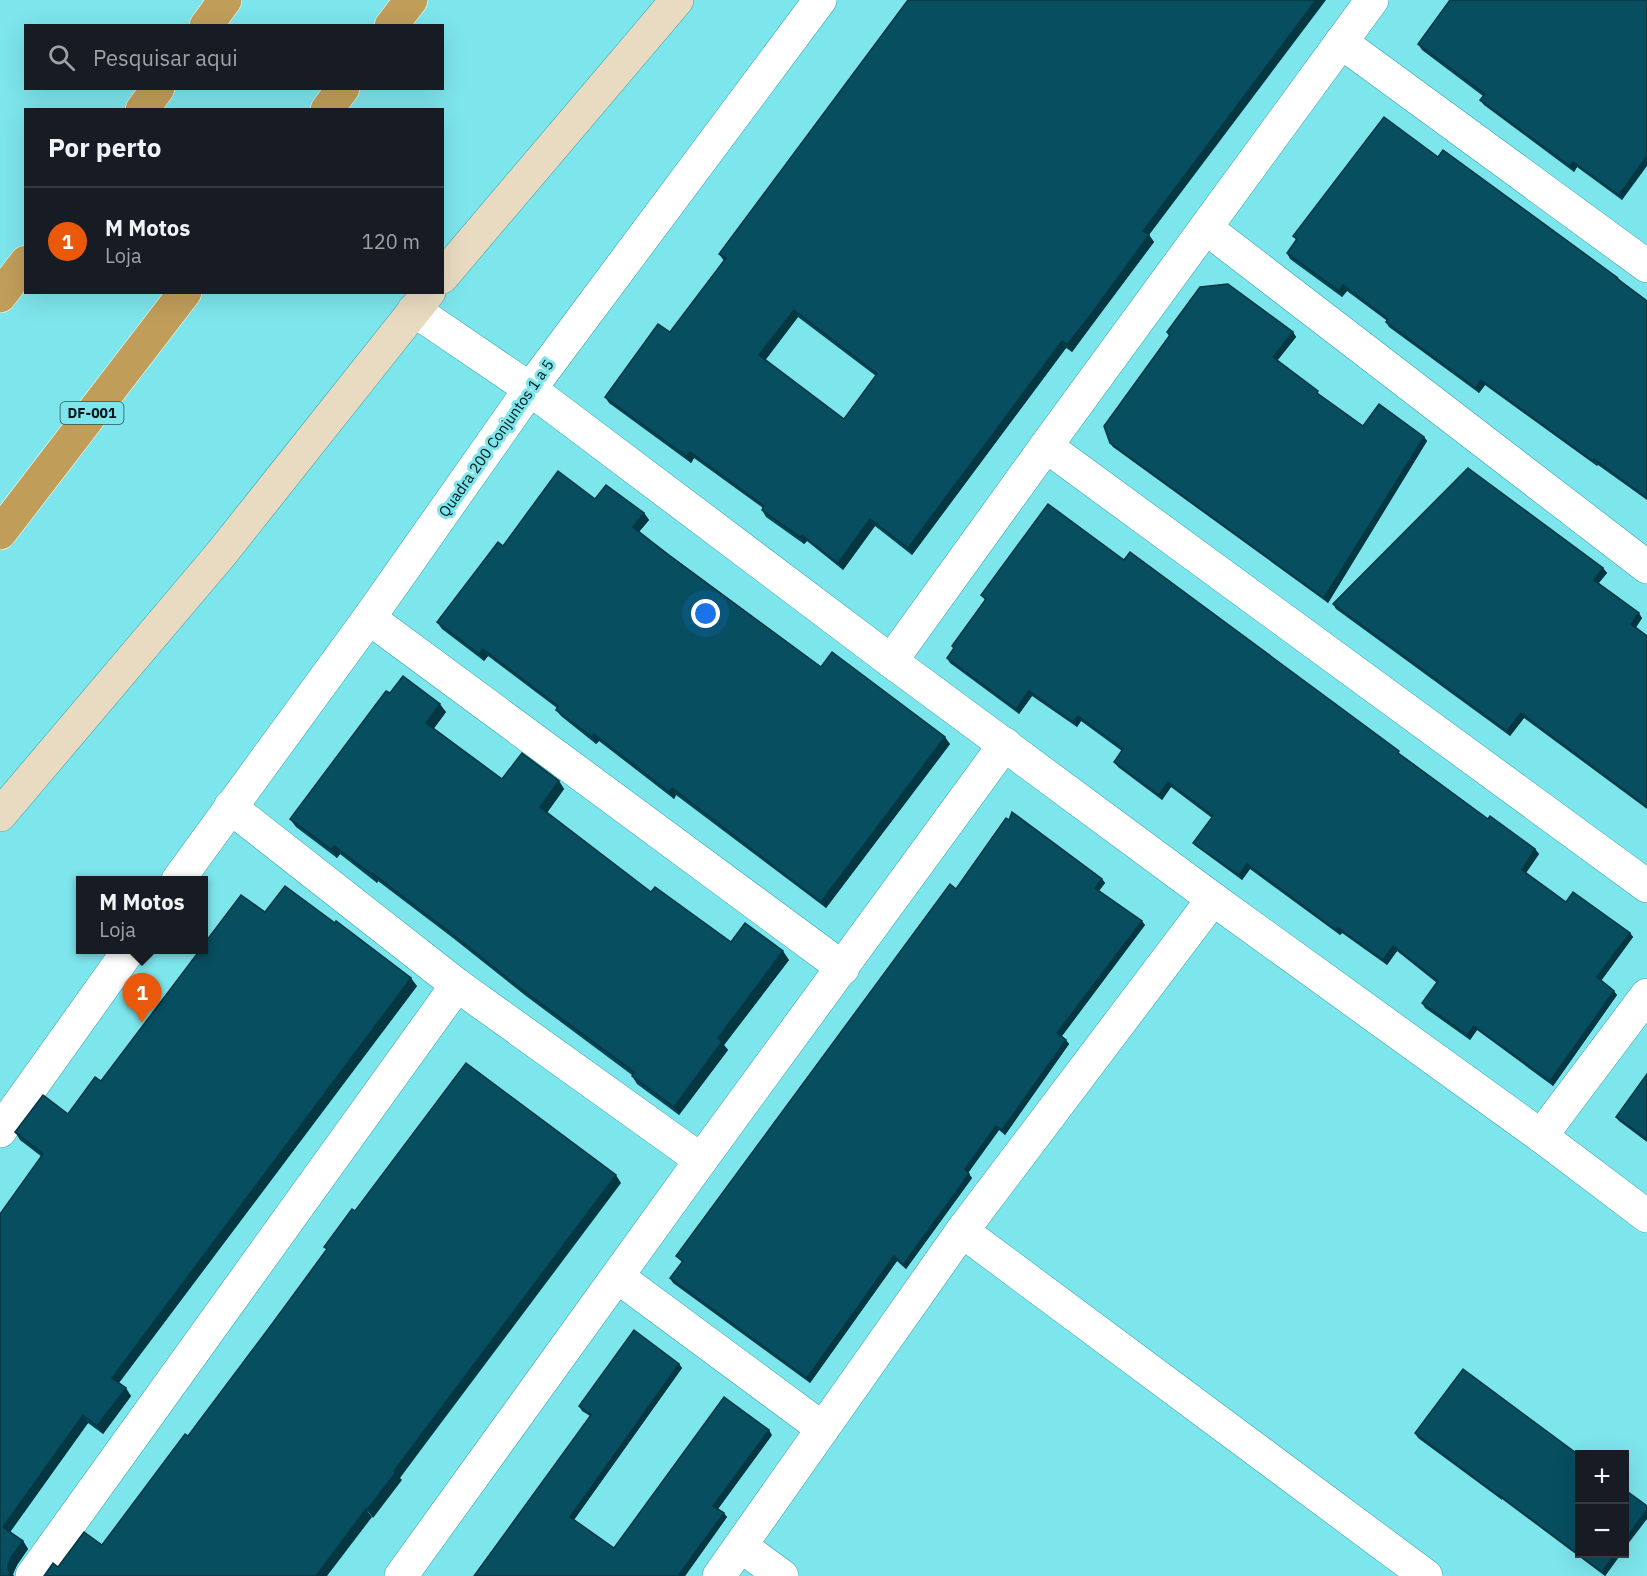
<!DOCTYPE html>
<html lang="pt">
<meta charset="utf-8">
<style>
:root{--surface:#171b24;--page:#242831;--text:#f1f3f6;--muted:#9ea1a6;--line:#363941;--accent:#ea580c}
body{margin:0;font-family:"IBM Plex Sans",sans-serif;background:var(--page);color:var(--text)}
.controls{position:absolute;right:18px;bottom:18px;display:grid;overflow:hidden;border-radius:0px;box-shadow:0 6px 24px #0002}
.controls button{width:54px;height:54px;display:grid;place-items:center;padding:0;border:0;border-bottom:2px solid var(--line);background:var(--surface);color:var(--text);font:30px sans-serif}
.you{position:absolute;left:706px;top:614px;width:21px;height:21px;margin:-15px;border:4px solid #fff;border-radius:50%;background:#1a73e8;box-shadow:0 0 0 9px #1a73e833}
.badge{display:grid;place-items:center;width:39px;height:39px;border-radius:50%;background:var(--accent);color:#fff;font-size:20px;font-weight:700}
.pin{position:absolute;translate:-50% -50px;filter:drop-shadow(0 2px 3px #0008)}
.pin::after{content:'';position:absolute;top:32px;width:21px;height:18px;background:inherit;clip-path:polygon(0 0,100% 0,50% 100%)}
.popup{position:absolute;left:76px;top:876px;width:132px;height:78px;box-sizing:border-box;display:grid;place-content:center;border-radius:0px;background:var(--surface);filter:drop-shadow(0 2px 4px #0005);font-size:20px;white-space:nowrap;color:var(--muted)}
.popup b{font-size:22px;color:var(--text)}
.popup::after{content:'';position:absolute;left:50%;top:100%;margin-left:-12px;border:12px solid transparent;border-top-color:var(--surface)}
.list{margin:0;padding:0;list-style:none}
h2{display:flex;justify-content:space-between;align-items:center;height:78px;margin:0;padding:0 24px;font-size:26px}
h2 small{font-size:20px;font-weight:400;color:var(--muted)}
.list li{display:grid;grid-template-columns:39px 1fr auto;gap:18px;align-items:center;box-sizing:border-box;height:108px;padding:0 24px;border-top:2px solid var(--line)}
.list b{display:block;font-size:22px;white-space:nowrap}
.list p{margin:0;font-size:20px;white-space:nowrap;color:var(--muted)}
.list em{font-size:20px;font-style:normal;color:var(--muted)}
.icon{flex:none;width:33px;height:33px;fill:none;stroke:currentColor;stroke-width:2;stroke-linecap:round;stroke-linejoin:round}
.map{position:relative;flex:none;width:1647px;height:1576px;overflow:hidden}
.search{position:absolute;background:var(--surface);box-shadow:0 6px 24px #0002;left:24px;top:24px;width:420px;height:66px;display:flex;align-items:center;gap:15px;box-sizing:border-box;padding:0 21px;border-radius:0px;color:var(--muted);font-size:22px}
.panel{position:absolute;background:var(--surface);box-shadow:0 6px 24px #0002;left:24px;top:108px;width:420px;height:186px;border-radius:0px}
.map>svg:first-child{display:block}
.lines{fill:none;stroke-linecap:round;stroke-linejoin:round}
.minor-casing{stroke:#33a2a9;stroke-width:34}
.tertiary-casing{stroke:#33a2a9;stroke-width:34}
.secondary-casing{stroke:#33a2a9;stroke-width:34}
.trunk-casing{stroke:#fff;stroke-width:34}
.minor{stroke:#fff;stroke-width:33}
.tertiary{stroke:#fff;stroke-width:33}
.secondary{stroke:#e8dbc1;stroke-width:33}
.trunk{stroke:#c09e5a;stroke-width:33}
.wall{fill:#064353;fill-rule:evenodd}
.shaded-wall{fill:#053743}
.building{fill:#074e60;stroke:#053743;stroke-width:1.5;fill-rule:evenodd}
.labels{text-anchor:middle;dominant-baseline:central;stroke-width:6;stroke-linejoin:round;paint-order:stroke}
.shield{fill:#7de5ec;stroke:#265558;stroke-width:1.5}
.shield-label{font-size:14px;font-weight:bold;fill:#011718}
.street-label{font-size:15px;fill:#011718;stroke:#7de5ec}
</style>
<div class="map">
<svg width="1647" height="1576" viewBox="0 0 1647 1576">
<rect width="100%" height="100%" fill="#7de5ec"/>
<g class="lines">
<g class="minor-casing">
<g id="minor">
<polyline points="1341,42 1647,266"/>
<polyline points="1206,228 1647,567"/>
<polyline points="1046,446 1647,886"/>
<polyline points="369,618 843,968"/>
<polyline points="891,661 1046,446 1372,0"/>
<polyline points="230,807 457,985 701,1160"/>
<polyline points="1541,1136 1647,995"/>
<polyline points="962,1231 1426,1576"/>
<polyline points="618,1277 822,1428"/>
<polyline points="741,1546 782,1576"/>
<polyline points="32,1576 457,985"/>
<polyline points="401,1576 701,1160 1005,744"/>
<polyline points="719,1576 962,1231 1213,899"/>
</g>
</g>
<g class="tertiary-casing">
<g id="tertiary">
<polyline points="414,310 530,389 891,661 1213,899 1541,1136 1647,1216"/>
<polyline points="178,880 369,618 530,389 820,0"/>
<polyline points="0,1131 129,950"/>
</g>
</g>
<g class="secondary-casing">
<g id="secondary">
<polyline points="442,277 677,0"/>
<polyline points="0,815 221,554 429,292"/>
</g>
</g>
<g class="trunk-casing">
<g id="trunk">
<polyline points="206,26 225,0"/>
<polyline points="391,26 411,0"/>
<polyline points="142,110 158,88"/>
<polyline points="327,110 343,88"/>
<polyline points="0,296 26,262"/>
<polyline points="0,533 185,292"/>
</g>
</g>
<use href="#minor" class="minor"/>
<use href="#tertiary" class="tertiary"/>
<use href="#secondary" class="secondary"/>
<use href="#trunk" class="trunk"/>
</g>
<g class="wall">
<polygon points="1449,0 1647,0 1622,200 1577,167 1574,172 1484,105 1480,100 1483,96 1422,50 1418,44 1450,1"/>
<polygon points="1438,157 1618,278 1621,281 1647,301 1647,500 1598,465 1597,466 1485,385 1479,393 1389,327 1386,322 1386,320 1347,291 1342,297 1290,259 1287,253 1296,240 1293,236"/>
<path d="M 1149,235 L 1154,242 L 1099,315 L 1072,352 L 1066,348 L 912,555 L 875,526 L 843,570 L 807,541 L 804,544 L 766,517 L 762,510 L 763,508 L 694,458 L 691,463 L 609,403 L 605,397 L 670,332 L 724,261 L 719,254 ZM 798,317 L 876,376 L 844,419 L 765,360 Z"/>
<polygon points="1167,332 1293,332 1296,337 1277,361 1321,396 1363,426 1424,437 1427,441 1328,603 1113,447 1110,443 1169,336"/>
<polygon points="595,499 644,513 649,520 639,532 821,667 950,744 826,908 676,795 674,799 599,741 596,744 561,716 556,710 557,708 488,656 484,661 442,629 437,622 503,546"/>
<polygon points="1124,560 1403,756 1488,819 1535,849 1539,854 1526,873 1566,902 1630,933 1633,937 1601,981 1617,995 1553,1086 1477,1030 1470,1040 1425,1008 1422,1003 1437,983 1397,951 1387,965 1342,933 1340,935 1250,869 1242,880 1197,847 1193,843 1212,818 1171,787 1162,800 1118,767 1114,762 1122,751 1081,721 1077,727 1032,696 1019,714 950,663 947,658 954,649 952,646 985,600 981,595"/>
<polygon points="1603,568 1607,573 1598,584 1642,618 1636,627 1647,636 1647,809 1524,718 1510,736 1336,609 1333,604"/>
<polygon points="390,693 446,712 434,728 502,779 559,781 564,789 547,813 651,892 731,942 789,960 724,1045 728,1050 679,1115 637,1084 632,1076 632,1075 526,996 453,938 378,881 377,883 340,854 337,858 296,827 290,819"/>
<polygon points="1102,879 1105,883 1099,891 1145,925 1062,1036 1069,1044 1005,1135 999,1130 968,1173 972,1178 906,1269 897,1261 810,1383 673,1283 670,1278 682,1262 676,1256 956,889"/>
<polygon points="265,912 417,986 119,1383 131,1396 103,1434 88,1423 10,1532 23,1541 28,1549 17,1565 13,1574 0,1576 42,1157 20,1140 15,1132 68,1114"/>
<polygon points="1647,1074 1647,1142 1619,1121 1616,1117"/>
<polygon points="679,1364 682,1368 574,1520 614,1548 772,1435 718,1509 727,1517 685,1576 474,1576 590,1416 582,1411 579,1406"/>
<polygon points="1415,1433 1580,1554 1621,1554 1605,1576 1502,1499 1502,1500 1418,1438"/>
</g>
<g class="shaded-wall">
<polygon points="1316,0 1326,0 1149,235 1154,242 1072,352 1067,345 1143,231"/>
<polygon points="1647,156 1647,166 1622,200 1619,195"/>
<polygon points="1573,162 1577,167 1574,172 1570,166"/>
<polygon points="1343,285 1347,291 1342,297 1339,291"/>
<polygon points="794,310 798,317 764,362 759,355"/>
<polygon points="1293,332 1296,337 1276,362 1273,357"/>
<polygon points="1062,341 1066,348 912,555 908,548"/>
<polygon points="1481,380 1485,385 1479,393 1476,388"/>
<polygon points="1424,437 1427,441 1328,603 1324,598"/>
<polygon points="690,452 694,458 691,463 686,456"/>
<polygon points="644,513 649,520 637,534 633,527"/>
<polygon points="870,519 875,526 843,570 838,563"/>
<polygon points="802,535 807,541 804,544 800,537"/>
<polygon points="1603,568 1607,573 1597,585 1594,580"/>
<polygon points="1639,613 1642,618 1635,629 1631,624"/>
<polygon points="483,649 488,656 484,661 479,654"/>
<polygon points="1029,691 1032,696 1019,714 1016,709"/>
<polygon points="440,704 446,712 432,731 426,723"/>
<polygon points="1521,713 1524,718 1510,736 1507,731"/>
<polygon points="1078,716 1081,721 1077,727 1073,722"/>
<polygon points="594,734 599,741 596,744 592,737"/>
<polygon points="945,737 950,744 826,908 821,902"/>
<polygon points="559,781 564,789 545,815 540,807"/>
<polygon points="1168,782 1171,787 1162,800 1159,795"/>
<polygon points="672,788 676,795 674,799 669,792"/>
<polygon points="334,846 340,854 337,858 332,850"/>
<polygon points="1535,849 1539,854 1525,874 1522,870"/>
<polygon points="1247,864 1250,869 1242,880 1239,875"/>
<polygon points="372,873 378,881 377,883 371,874"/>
<polygon points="1102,879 1105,883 1098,892 1095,888"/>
<polygon points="1142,921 1145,925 1061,1037 1057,1033"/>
<polygon points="1338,928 1342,933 1340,935 1336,930"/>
<polygon points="1630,933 1633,937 1600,982 1597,977"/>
<polygon points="1393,946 1397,951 1387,965 1383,960"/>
<polygon points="783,951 789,960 724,1045 728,1050 679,1115 674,1107 718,1038"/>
<polygon points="411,978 417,986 117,1385 112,1378"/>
<polygon points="1614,991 1617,995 1553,1086 1550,1081"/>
<polygon points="1474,1026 1477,1030 1470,1040 1467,1035"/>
<polygon points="1066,1040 1069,1044 1005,1135 1002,1130"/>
<polygon points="996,1126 999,1130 968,1173 965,1169"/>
<polygon points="969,1174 972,1178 906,1269 903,1265"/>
<polygon points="616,1175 621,1183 426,1443 400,1478 402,1480 373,1518 367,1510 394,1471"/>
<polygon points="894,1256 897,1261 810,1383 807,1378"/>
<polygon points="679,1364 682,1368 573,1521 570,1517"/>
<polygon points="126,1388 131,1396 103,1434 97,1426"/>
<polygon points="83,1415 88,1423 8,1535 3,1527"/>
<polygon points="769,1430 772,1435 717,1510 713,1506"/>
<polygon points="366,1509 372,1517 327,1576 316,1576"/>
<polygon points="1647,1510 1647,1519 1624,1549 1624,1541"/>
<polygon points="724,1513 727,1517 685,1576 678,1576"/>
<polygon points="23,1541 28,1549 17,1565 13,1574 14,1576 10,1576 8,1566 11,1557"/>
<polygon points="1615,1554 1621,1554 1605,1576 1602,1572"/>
</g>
<g class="building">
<path d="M 908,0 L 1316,0 L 1143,231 L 1149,235 L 1095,309 L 1067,345 L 1062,341 L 908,548 L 870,519 L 838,563 L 802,535 L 800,537 L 762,510 L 764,506 L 690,452 L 686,456 L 605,397 L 658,324 L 670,332 L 726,258 L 719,254 ZM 794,310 L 877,374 L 844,419 L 759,355 Z"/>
<polygon points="1450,0 1647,0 1647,156 1619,195 1573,162 1570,166 1480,100 1485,94 1418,44"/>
<polygon points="1384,117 1438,157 1443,150 1618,278 1615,277 1647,301 1647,498 1594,459 1593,461 1481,380 1476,388 1386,322 1388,319 1343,285 1339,291 1287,253 1297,239 1293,236"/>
<polygon points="1228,284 1293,332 1273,357 1318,391 1317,393 1363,426 1379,404 1424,437 1324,598 1110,443 1104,426 1170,335 1167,332 1200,287"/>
<polygon points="1468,468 1603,568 1594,580 1639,613 1631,624 1647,636 1647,807 1521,713 1507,731 1333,604"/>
<polygon points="558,471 595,499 606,485 644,513 633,527 670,556 821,667 832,652 945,737 821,902 672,788 669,792 594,734 592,737 556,710 558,706 483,649 479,654 437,622 498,542 503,546"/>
<polygon points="1048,504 1124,560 1130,552 1399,751 1398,753 1488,819 1490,816 1535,849 1522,870 1566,902 1573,892 1630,933 1597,977 1614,991 1550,1081 1474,1026 1467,1035 1422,1003 1438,981 1393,946 1383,960 1338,928 1336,930 1247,864 1239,875 1193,843 1213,816 1168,782 1159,795 1114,762 1123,749 1078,716 1073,722 1029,691 1016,709 947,658 954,648 952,646 986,599 981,595"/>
<polygon points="403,676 440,704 426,723 502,779 522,753 559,781 540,807 651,892 655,887 731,942 745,923 783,951 718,1038 722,1042 674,1107 632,1076 634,1072 520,988 447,930 372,873 371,874 334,846 332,850 290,819 386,691 390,693"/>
<polygon points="1012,812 1102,879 1095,888 1142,921 1057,1033 1066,1040 1002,1130 996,1126 965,1169 969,1174 903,1265 894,1256 807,1378 670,1278 683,1261 676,1256 950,884 956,889 1006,818 1009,820"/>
<polygon points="285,886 335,923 336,921 411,978 112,1378 126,1388 97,1426 83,1415 3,1527 23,1541 11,1557 8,1566 10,1576 0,1576 0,1214 43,1154 15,1132 43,1095 68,1114 95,1077 101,1081 200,950 204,950 204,944 241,895 265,912"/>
<polygon points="466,1063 616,1175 394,1471 396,1472 367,1510 366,1509 316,1576 44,1576 53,1563 58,1567 84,1532 102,1545 185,1434 188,1436 272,1324 327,1249 324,1247 352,1209 355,1211"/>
<polygon points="1647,1074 1647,1139 1616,1117"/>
<polygon points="634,1330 679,1364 570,1517 614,1548 724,1397 769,1430 713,1506 724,1513 678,1576 474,1576 591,1415 579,1406"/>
<polygon points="1463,1369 1580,1456 1580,1554 1615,1554 1602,1572 1499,1495 1499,1496 1415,1433"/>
<polygon points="1624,1489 1647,1506 1647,1510 1624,1541"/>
</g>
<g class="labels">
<rect class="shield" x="60.5" y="402" width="63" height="22" rx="4.5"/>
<g class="shield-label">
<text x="92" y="413">DF-001</text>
</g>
<g class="street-label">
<text transform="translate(496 438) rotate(-55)">Quadra 200 Conjuntos 1 a 5</text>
</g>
</g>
</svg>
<div class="controls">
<button>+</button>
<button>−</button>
</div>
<div class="you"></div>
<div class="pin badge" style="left:142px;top:1023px">1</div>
<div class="popup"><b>M Motos</b>Loja</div>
<div class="search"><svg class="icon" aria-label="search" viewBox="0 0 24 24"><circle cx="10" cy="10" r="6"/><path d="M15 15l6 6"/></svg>Pesquisar aqui</div>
<section class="panel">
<h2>Por perto<small></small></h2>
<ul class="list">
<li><span class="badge">1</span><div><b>M Motos</b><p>Loja</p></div><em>120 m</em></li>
</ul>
</section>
</div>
